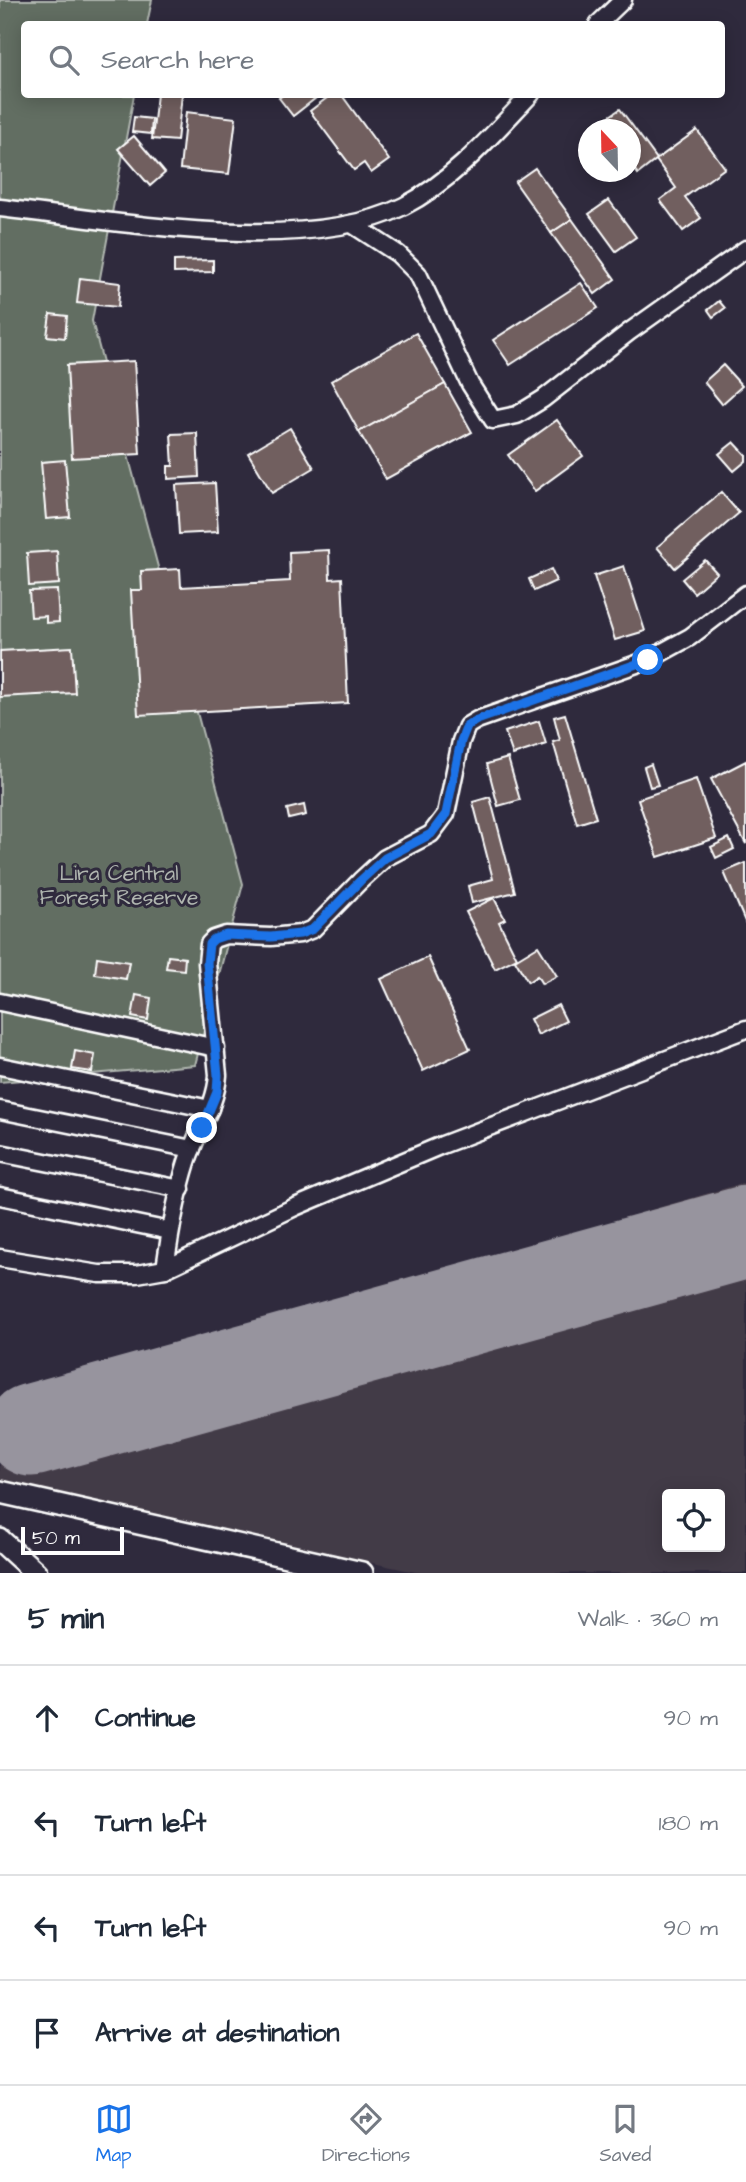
<!DOCTYPE html>
<meta charset="utf-8">
<style>
:root{--surface:#fff;--page:#f6f6f7;--text:#1f2937;--muted:#747a83;--line:#e0e1e3;--accent:#1a73e8}
body{margin:0;font-family:"Architects Daughter",sans-serif;background:var(--page);color:var(--text)}
.controls{position:absolute;right:21px;bottom:21px;display:grid;overflow:hidden;border-radius:7px;box-shadow:0 4px 18px #0003}
.controls button{width:63px;height:63px;display:grid;place-items:center;padding:0;border:0;border-bottom:2px solid var(--line);background:var(--surface);color:var(--text);font:35px sans-serif}
.compass{position:absolute;left:578px;top:119px;width:63px;height:63px;border-radius:50%;background:var(--surface);box-shadow:0 4px 18px #0003;rotate:338deg}
.scale{position:absolute;left:21px;bottom:18px;width:103px;box-sizing:border-box;padding-left:7px;border:4px solid #fff;border-top:0;font-size:19px;line-height:24px;white-space:nowrap;color:#fff;-webkit-text-stroke:5px #2f2a3d;paint-order:stroke}
.stop{position:absolute;width:21px;height:21px;margin:-16px;border:5px solid #1a73e8;border-radius:50%;background:#fff}
.stop.end{background:#1a73e8;border-color:#fff;box-shadow:0 2px 7px #0008}
.list{margin:0;padding:0;list-style:none}
h2{display:flex;justify-content:space-between;align-items:center;height:91px;margin:0;padding:0 28px;font-size:30px}
h2 small{font-size:23px;font-weight:400;color:var(--muted)}
.list li{display:grid;grid-template-columns:46px 1fr auto;gap:21px;align-items:center;box-sizing:border-box;height:105px;padding:0 28px;border-top:2px solid var(--line)}
.list b{display:block;font-size:26px;white-space:nowrap}
.list em{font-size:23px;font-style:normal;color:var(--muted)}
.icon{flex:none;width:38px;height:38px;fill:none;stroke:currentColor;stroke-width:2;stroke-linecap:round;stroke-linejoin:round}
.map{position:relative;flex:none;width:746px;height:1573px;overflow:hidden}
.search{position:absolute;background:var(--surface);box-shadow:0 4px 18px #0003;left:21px;right:21px;top:21px;height:77px;display:flex;align-items:center;gap:18px;box-sizing:border-box;padding:0 24px;border-radius:7px;color:var(--muted);font-size:26px}
.sheet{height:511px;background:var(--surface)}
nav{display:flex;justify-content:space-around;align-items:center;box-sizing:border-box;height:98px;border-top:2px solid var(--line);background:var(--surface);font-size:19px;color:var(--muted)}
nav a{display:grid;justify-items:center;gap:4px}
nav .on{color:var(--accent)}
.map>svg:first-child{display:block}
.built{fill:#433a47;fill-rule:evenodd}
.green{fill:#626e62;stroke:#b0b6b0;stroke-width:2}
.lines{fill:none;stroke-linecap:round;stroke-linejoin:round}
.runway{stroke:#97949e;stroke-width:93}
.building{fill:#715e5e;stroke:#fff;stroke-width:2}
.street-casing{stroke:#fff;stroke-width:21}
.secondary-casing{stroke:#fff;stroke-width:26}
.street{stroke:#2f2a3d;stroke-width:16}
.secondary{stroke:#2f2a3d;stroke-width:21}
.route{stroke:#1a73e8;stroke-width:9}
.labels{text-anchor:middle;dominant-baseline:central;stroke-width:6;stroke-linejoin:round;paint-order:stroke}
.park-label{font-size:21px;fill:#b0b6b0;stroke:#2f2a3d}
</style>
<div class="map">
<svg width="746" height="1573" viewBox="0 0 746 1573">
<rect width="100%" height="100%" fill="#2f2a3d"/>
<filter id="ink" filterUnits="userSpaceOnUse"><feTurbulence type="fractalNoise" baseFrequency=".0143" numOctaves="2"/><feDisplacementMap in="SourceGraphic" scale="14" xChannelSelector="R" yChannelSelector="G"/><feConvolveMatrix kernelMatrix="1 2 1 2 8 2 1 2 1" color-interpolation-filters="sRGB"/></filter>
<g filter="url(#ink)">
<path class="built" d="M 746,1182 L 746,1573 L 420,1573 L 0,1484 L 0,1401 ZM 667,1494 L 720,1494 L 720,1547 L 667,1547 Z"/>
<polygon class="green" points="0,0 152,0 147,24 24,24 24,94 134,95 92,321 243,884 195,1065 0,1082"/>
<g class="lines">
<polyline class="runway" points="32,1430 746,1232"/>
</g>
<g class="building">
<polygon points="157,94 182,94 177,141 152,139"/>
<polygon points="284,94 321,94 293,116 279,98"/>
<polygon points="332,94 341,94 389,160 371,173 364,163 354,170 310,111"/>
<polygon points="620,109 657,159 697,130 725,168 685,197 701,218 683,231 660,200 676,188 656,160 638,174 630,163 630,130 607,130 601,122"/>
<polygon points="186,112 236,118 229,174 180,169"/>
<polygon points="134,117 152,119 151,134 132,132"/>
<polygon points="134,136 165,173 150,186 118,149"/>
<polygon points="535,168 572,219 551,233 515,182"/>
<polygon points="609,200 636,237 616,251 589,214"/>
<polygon points="572,219 615,279 595,294 551,233"/>
<polygon points="213,260 213,272 174,273 174,261"/>
<polygon points="80,278 120,283 118,307 77,303"/>
<polygon points="581,283 598,308 510,365 493,340"/>
<polygon points="719,301 725,308 713,317 708,310"/>
<polygon points="50,314 67,316 65,338 47,336"/>
<polygon points="416,333 445,384 359,432 331,381"/>
<polygon points="134,361 140,454 72,458 67,365"/>
<polygon points="723,365 742,386 722,404 704,382"/>
<polygon points="445,384 472,432 386,479 359,432"/>
<polygon points="557,420 583,456 535,491 508,455"/>
<polygon points="290,428 314,468 272,493 248,453"/>
<polygon points="197,433 199,477 168,479 168,466 173,466 171,434"/>
<polygon points="734,442 746,455 746,461 734,471 719,454"/>
<polygon points="65,460 70,517 46,519 41,462"/>
<polygon points="215,483 218,532 179,534 176,485"/>
<polygon points="721,492 739,513 675,568 657,547"/>
<polygon points="329,550 330,579 342,578 348,703 138,715 131,590 142,590 141,571 180,569 181,587 290,581 289,552"/>
<polygon points="57,551 59,584 29,586 27,553"/>
<polygon points="705,560 717,573 694,593 682,579"/>
<polygon points="624,566 645,631 615,640 594,576"/>
<polygon points="551,569 556,581 534,591 529,579"/>
<polygon points="57,590 59,622 46,623 46,616 31,617 29,591"/>
<polygon points="72,647 75,693 0,697 0,651"/>
<polygon points="565,714 596,818 577,824 553,742 560,740 554,717"/>
<polygon points="539,721 546,744 513,755 505,732"/>
<polygon points="508,758 520,800 498,806 487,764"/>
<polygon points="746,761 746,844 711,779"/>
<polygon points="651,764 658,785 650,787 644,767"/>
<polygon points="696,779 716,838 658,857 638,799"/>
<polygon points="490,797 515,892 472,903 468,886 493,879 473,802"/>
<polygon points="304,805 306,815 289,819 287,809"/>
<polygon points="729,838 734,849 716,858 711,847"/>
<polygon points="746,863 746,924 724,872"/>
<polygon points="494,898 505,919 499,922 517,958 495,969 466,912"/>
<polygon points="538,946 557,976 542,984 537,976 528,982 515,960"/>
<polygon points="168,956 185,958 184,970 166,968"/>
<polygon points="97,957 129,962 126,979 95,974"/>
<polygon points="428,957 470,1049 423,1071 381,979"/>
<polygon points="136,995 151,998 148,1020 132,1017"/>
<polygon points="558,1005 566,1021 538,1035 530,1019"/>
<polygon points="75,1051 95,1055 92,1072 72,1069"/>
</g>
<g class="lines">
<g class="street-casing">
<g id="street">
<polyline points="598,24 623,0"/>
<path d="M 0,208 C 111,220 303,257 404,206 C 454,180 492,135 531,94"/>
<polyline points="352,224 398,254 418,274 470,384 493,420 517,415 543,399 629,332 746,249"/>
<polyline points="0,1002 216,1048"/>
<polyline points="0,1066 210,1109"/>
<polyline points="0,1110 192,1149"/>
<polyline points="0,1153 181,1189"/>
<polyline points="0,1196 170,1231"/>
<polyline points="0,1258 99,1274 137,1274 165,1269 295,1207 442,1145 746,1029"/>
<path d="M 165,1269 C 170,1233 176,1196 187,1162 C 196,1132 216,1107 218,1075 L 207,963 L 209,944 L 214,939 L 226,935 L 271,937 L 300,934 L 313,929 L 360,881 L 385,858 L 431,834 L 446,814 L 461,741 L 467,726 L 477,720 L 648,660 L 690,637 L 746,594"/>
</g>
</g>
<g class="secondary-casing">
<g id="secondary">
<polyline points="0,1492 362,1573"/>
<polyline points="0,1540 36,1573"/>
</g>
</g>
<use href="#street" class="street"/>
<use href="#secondary" class="secondary"/>
</g>
</g>
<g class="lines" filter="url(#ink)">
<polyline class="route" points="202,1128 217,1092 218,1075 207,963 209,944 214,939 226,935 271,937 300,934 313,929 360,881 385,858 431,834 446,814 461,741 467,726 477,720 648,660"/>
</g>
<g class="labels">
<g class="park-label">
<text x="119" y="873">Lira Central<tspan x="119" dy="24">Forest Reserve</tspan></text>
</g>
</g>
</svg>
<div class="controls">
<button><svg class="icon" aria-label="locate" viewBox="0 0 24 24"><circle cx="12" cy="12" r="6"/><path d="M12 2v4M12 18v4M2 12h4M18 12h4"/></svg></button>
</div>
<svg class="compass" viewBox="-18 -18 36 36"><path d="M0-13l5 13h-10z" fill="#e53935"/><path d="M0 13l5-13h-10z" fill="#747a83"/></svg>
<div class="scale">50 m</div>
<div class="stop" style="left:648px;top:660px"></div>
<div class="stop end" style="left:202px;top:1128px"></div>
<div class="search"><svg class="icon" aria-label="search" viewBox="0 0 24 24"><circle cx="10" cy="10" r="6"/><path d="M15 15l6 6"/></svg>Search here</div>
</div>
<section class="sheet">
<h2>5 min<small>Walk · 360 m</small></h2>
<ul class="list">
<li><svg class="icon" aria-label="ahead" viewBox="0 0 24 24"><path d="M12 20V5M6 11l6-6 6 6"/></svg><div><b>Continue</b></div><em>90 m</em></li>
<li><svg class="icon" aria-label="left" viewBox="0 0 24 24"><path d="M17 20v-9H6M10 6l-5 5 5 5"/></svg><div><b>Turn left</b></div><em>180 m</em></li>
<li><svg class="icon" aria-label="left" viewBox="0 0 24 24"><path d="M17 20v-9H6M10 6l-5 5 5 5"/></svg><div><b>Turn left</b></div><em>90 m</em></li>
<li><svg class="icon" aria-label="arrive" viewBox="0 0 24 24"><path d="M6 21V4h12l-3 4 3 4H6"/></svg><div><b>Arrive at destination</b></div></li>
</ul>
</section>
<nav>
<a class="on"><svg class="icon" aria-label="map" viewBox="0 0 24 24"><path d="M3 6l6-2 6 2 6-2v14l-6 2-6-2-6 2zM9 4v14M15 6v14"/></svg>Map</a>
<a><svg class="icon" aria-label="directions" viewBox="0 0 24 24"><path d="M12 3l9 9-9 9-9-9zM9 14v-3h6M13 9l2 2-2 2"/></svg>Directions</a>
<a><svg class="icon" aria-label="saved" viewBox="0 0 24 24"><path d="M7 4h10v16l-5-4-5 4z"/></svg>Saved</a>
</nav>
